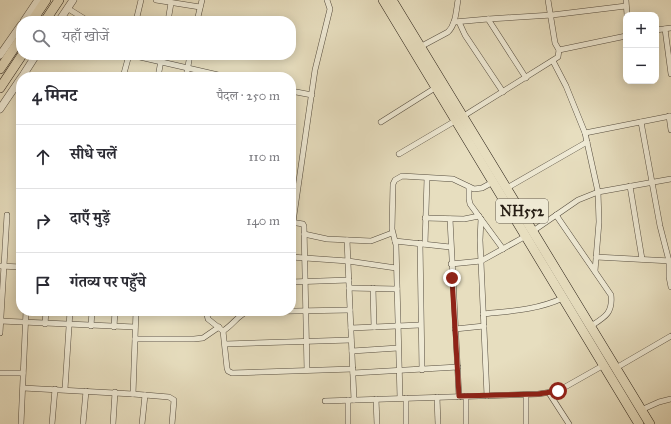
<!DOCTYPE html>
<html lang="hi">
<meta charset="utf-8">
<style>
:root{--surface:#fff;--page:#f2f2f3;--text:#2b2b33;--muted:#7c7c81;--line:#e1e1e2}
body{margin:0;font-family:"IM FELL Great Primer","Noto Serif Devanagari",serif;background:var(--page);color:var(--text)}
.controls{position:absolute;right:12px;top:12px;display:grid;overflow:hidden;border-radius:8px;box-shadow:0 2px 10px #0003}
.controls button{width:36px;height:36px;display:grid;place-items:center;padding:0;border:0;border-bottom:1px solid var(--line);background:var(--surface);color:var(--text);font:20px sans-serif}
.stop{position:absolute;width:12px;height:12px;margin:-9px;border:3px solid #8f2418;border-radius:50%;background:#fff}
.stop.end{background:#8f2418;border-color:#fff;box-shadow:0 1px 4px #0008}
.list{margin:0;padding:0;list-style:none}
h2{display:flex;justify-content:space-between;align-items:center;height:52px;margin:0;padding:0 16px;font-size:17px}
h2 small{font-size:13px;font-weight:400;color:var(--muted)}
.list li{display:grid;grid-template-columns:26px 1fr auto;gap:12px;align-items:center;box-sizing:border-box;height:64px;padding:0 16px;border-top:1px solid var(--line)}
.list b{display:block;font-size:15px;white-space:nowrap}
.list em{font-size:13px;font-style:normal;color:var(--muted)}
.icon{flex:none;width:22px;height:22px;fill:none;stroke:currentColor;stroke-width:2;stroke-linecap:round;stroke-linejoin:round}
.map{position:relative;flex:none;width:671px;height:424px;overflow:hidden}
.search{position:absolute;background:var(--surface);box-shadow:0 2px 10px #0003;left:16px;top:16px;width:280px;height:44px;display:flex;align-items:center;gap:10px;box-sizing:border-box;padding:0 14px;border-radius:16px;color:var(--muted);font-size:15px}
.panel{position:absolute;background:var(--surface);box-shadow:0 2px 10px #0003;left:16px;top:72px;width:280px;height:244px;border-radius:16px}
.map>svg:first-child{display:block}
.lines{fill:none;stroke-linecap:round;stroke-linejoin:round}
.minor-casing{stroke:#564d3f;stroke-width:6}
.tertiary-casing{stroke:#564d3f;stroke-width:8}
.trunk-casing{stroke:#261d14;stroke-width:10}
.minor{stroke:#efead5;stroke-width:5}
.tertiary{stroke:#efead5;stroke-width:7}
.trunk{stroke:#e7debf;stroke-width:9}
.route{stroke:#8f2418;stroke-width:5}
.labels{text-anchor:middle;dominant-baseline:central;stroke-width:4;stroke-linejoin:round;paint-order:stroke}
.shield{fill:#efead5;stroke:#625a4e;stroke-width:1}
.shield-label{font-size:14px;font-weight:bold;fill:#261d14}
</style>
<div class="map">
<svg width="671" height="424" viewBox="0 0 671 424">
<rect width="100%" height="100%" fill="#e7debf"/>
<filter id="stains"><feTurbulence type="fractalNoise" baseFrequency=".005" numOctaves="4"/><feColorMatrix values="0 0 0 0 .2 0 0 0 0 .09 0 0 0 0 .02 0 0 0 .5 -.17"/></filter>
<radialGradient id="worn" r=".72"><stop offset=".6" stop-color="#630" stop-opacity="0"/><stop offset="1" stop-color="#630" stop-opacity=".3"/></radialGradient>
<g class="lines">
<g class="minor-casing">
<g id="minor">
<polyline points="156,0 200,7"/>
<polyline points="626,0 627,15"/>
<polyline points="67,8 88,21"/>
<polyline points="488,19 526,78"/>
<polyline points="136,21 141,0"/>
<polyline points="168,21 171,3"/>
<polyline points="197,21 202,0"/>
<polyline points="454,22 488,19 552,15 626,6"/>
<polyline points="459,22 465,35 503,92"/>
<polyline points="665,29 671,74"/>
<polyline points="656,30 671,28"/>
<path d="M 420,47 L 448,32 C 456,24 456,11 458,0"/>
<polyline points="559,50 626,36"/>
<polyline points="131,55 227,77"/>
<polyline points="553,61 566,86 585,133 598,192 599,222 595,271"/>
<polyline points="24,73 32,77"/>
<polyline points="123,77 129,55"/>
<polyline points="158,77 162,55"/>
<polyline points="186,77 190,55"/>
<polyline points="291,91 312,95"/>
<polyline points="669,116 671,130"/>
<polyline points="462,117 558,57 559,50 555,43 548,0"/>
<polyline points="381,122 435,88"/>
<polyline points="641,122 660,226 669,261 669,277 671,287"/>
<polyline points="585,133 671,116"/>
<polyline points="399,154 455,121"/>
<polyline points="630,186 642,259"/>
<polyline points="469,187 469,199 470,204 503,249"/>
<polyline points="507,188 587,142"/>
<path d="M 556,215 L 611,295 C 613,313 605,317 591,326"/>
<polyline points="425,218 464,219 479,216"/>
<polyline points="450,219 459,397"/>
<polyline points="481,219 480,240 487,396"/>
<polyline points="291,222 303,224 304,226 307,370"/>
<polyline points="293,222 315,70 330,9 327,0"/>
<polyline points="533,231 578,200 598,192 671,179"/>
<polyline points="304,234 327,239 371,241 392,233"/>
<polyline points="347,240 354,400"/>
<polyline points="395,241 450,247"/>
<polyline points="420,243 422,370"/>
<polyline points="425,244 427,178"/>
<polyline points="291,257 348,261 396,268"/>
<polyline points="596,257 671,261"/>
<polyline points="451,264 481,261 526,236"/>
<polyline points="0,266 21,267"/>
<polyline points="291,282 349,280"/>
<polyline points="349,288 397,289"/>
<polyline points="373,288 374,327"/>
<polyline points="206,311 208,319 223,331 227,368 228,371 232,373 353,369"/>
<path d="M 483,314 C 511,311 537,310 563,298"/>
<polyline points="0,321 135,327"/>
<polyline points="45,324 46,311"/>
<polyline points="91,326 92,311"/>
<polyline points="114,327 115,311"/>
<polyline points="351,328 420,325"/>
<polyline points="455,329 484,326"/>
<path d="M 223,331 C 233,325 238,315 247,312 L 350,310"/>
<polyline points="0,333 7,215"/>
<polyline points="135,339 194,339 203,338 219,327"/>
<polyline points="225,344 351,340"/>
<polyline points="352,351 398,348"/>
<polyline points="616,368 671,336"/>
<polyline points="0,373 23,373"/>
<polyline points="353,373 458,367"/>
<polyline points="23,388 133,394 169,397 174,400 172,424"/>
<polyline points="65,389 70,311"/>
<polyline points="549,393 569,424"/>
<polyline points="133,394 136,311"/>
<polyline points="526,395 526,424"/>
<polyline points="466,396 466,424"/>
<polyline points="437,397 438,424"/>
<polyline points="400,398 396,245 392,229 393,184 395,180 402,176 453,179 474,189 482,188 493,182"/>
<polyline points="406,398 406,424"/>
<polyline points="376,399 377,424"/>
<polyline points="348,400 348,424"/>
<polyline points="325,401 538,394 558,391 604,365"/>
<polyline points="641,410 659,402 671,399"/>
<polyline points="21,424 26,311"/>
<polyline points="52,424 55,389"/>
<polyline points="83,424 86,391"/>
<polyline points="113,424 115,392"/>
<polyline points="142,424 145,395"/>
</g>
</g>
<g class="tertiary-casing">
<g id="tertiary">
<polyline points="24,21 38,0"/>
<polyline points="59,21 73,0"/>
<polyline points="0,55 21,25"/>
<polyline points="22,77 36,55"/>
<polyline points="0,109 21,78"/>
</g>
</g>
<g class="trunk-casing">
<g id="trunk">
<polyline points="383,0 639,424"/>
<path d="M 392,0 C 479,141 564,283 650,424"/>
<polyline points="32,21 46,0"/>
<polyline points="45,21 59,0"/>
<polyline points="0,69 21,38"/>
<polyline points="0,88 22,55"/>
</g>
</g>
<use href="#minor" class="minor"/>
<use href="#tertiary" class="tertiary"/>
<use href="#trunk" class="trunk"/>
</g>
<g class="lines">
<polyline class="route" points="452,278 459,396 538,394 558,391"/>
</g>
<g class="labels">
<rect class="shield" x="496" y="199" width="52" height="24" rx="3"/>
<g class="shield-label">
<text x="522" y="211">NH552</text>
</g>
</g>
<rect width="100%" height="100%" filter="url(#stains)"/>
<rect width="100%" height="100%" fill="url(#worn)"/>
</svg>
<div class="controls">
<button>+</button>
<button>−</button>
</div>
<div class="stop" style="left:558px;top:391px"></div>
<div class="stop end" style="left:452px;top:278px"></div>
<div class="search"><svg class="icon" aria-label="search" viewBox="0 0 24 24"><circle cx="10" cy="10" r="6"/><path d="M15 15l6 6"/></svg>यहाँ खोजें</div>
<section class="panel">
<h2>4 मिनट<small>पैदल · 250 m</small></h2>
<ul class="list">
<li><svg class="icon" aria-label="ahead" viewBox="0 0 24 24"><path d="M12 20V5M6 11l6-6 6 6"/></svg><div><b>सीधे चलें</b></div><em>110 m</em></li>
<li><svg class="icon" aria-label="right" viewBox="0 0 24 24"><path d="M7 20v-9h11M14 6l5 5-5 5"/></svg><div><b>दाएँ मुड़ें</b></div><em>140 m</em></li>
<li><svg class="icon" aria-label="arrive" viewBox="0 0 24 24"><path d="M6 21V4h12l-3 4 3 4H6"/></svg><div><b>गंतव्य पर पहुँचे</b></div></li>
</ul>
</section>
</div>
